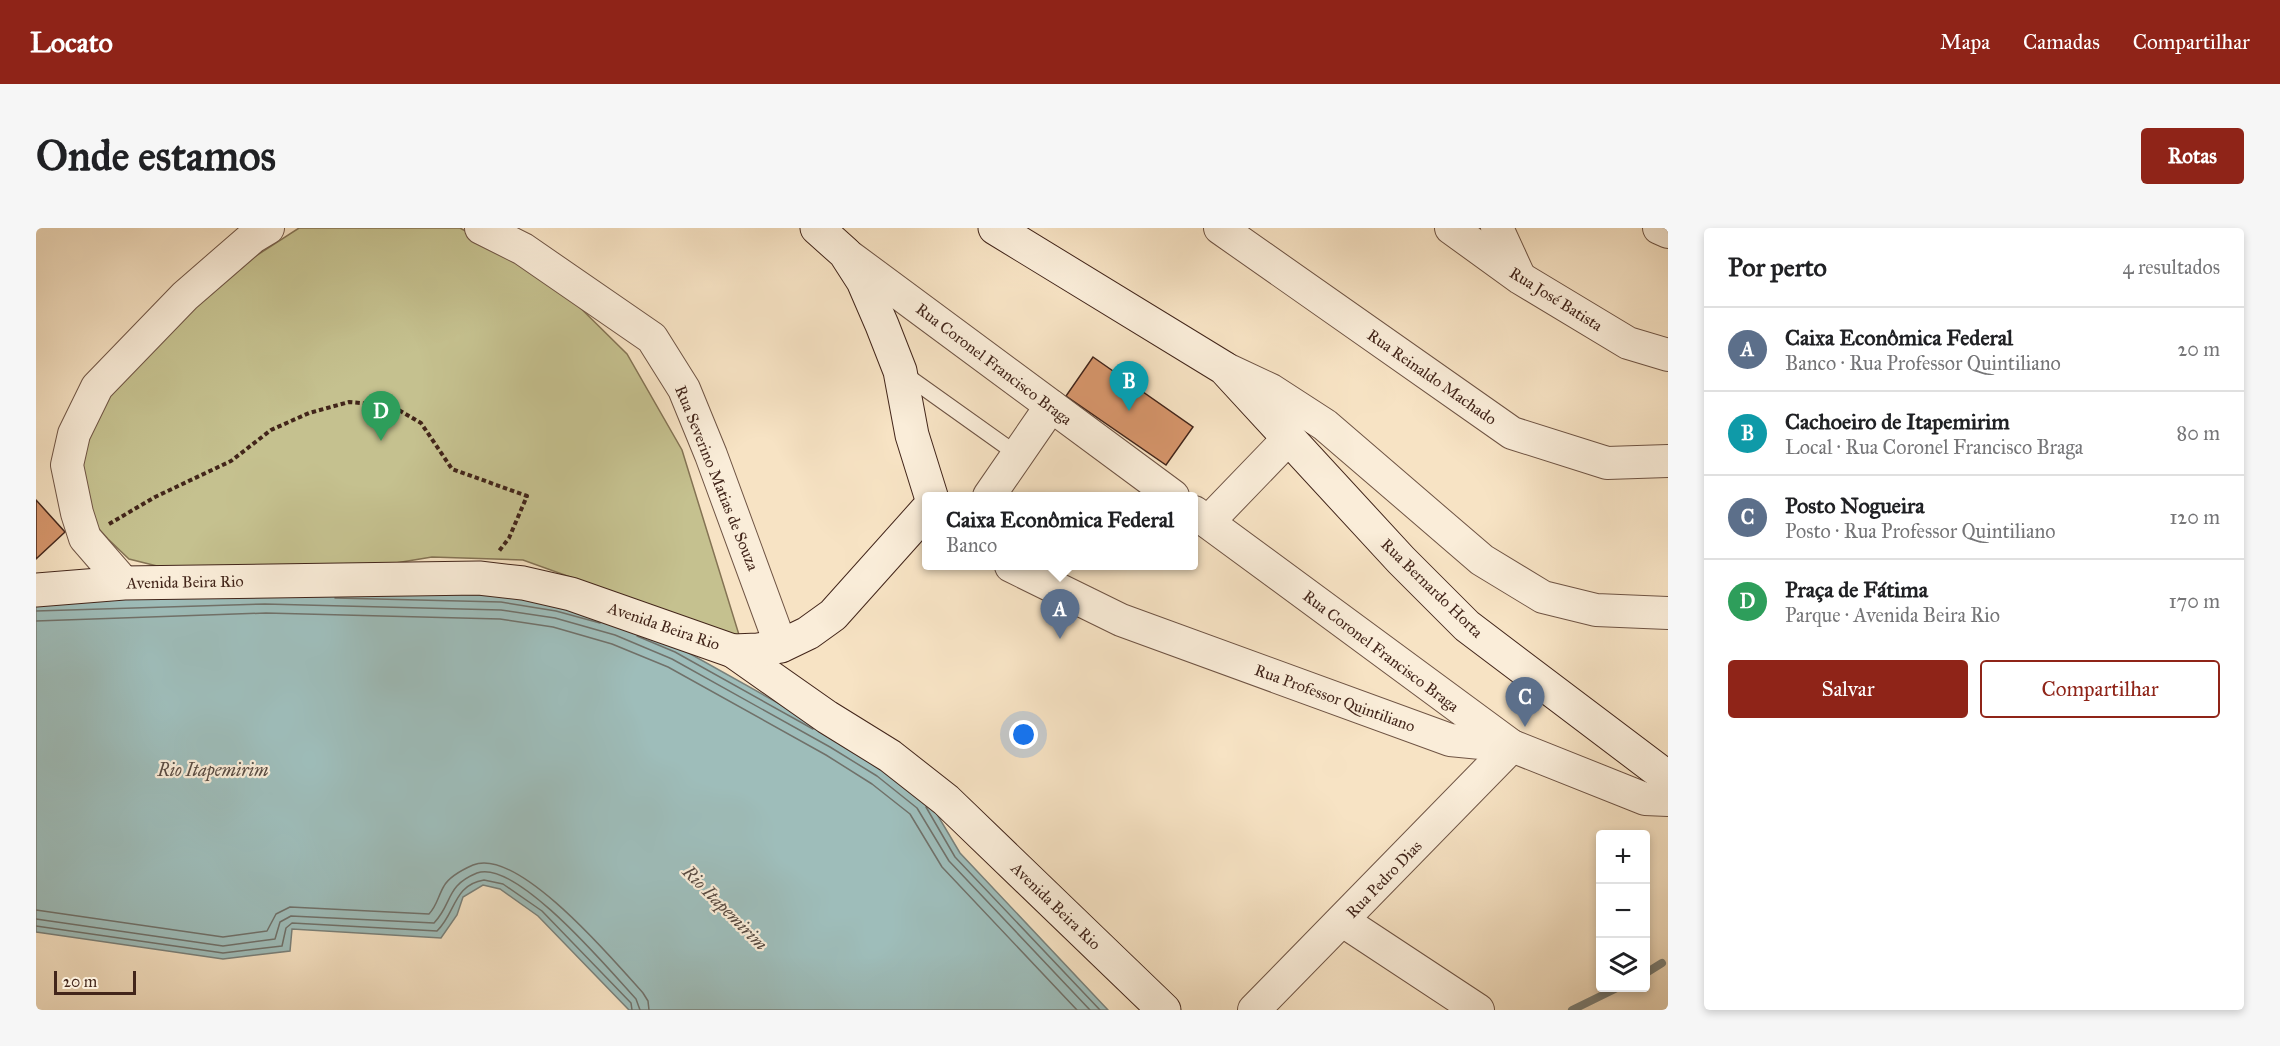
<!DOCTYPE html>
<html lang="pt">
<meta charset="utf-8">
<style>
:root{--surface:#fff;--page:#f6f6f6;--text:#202124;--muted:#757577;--line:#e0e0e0;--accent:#8f2418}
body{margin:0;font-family:"IM FELL Great Primer",serif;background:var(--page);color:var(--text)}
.controls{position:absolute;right:18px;bottom:18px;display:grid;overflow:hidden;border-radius:6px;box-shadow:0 3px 9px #0003}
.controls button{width:54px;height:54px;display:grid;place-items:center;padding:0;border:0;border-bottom:2px solid var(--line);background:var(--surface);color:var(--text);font:30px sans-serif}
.scale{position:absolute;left:18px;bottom:15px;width:82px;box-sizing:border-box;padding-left:6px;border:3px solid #42251a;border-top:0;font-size:16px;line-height:21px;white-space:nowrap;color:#42251a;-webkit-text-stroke:4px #faedd9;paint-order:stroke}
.you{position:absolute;left:988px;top:507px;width:21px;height:21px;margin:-15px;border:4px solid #fff;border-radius:50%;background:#1a73e8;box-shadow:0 0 0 9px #1a73e833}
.badge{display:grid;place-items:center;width:39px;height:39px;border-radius:50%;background:var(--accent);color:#fff;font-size:20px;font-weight:700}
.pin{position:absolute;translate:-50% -50px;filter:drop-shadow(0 2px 3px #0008)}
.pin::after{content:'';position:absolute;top:32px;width:21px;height:18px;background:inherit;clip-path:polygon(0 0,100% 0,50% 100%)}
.popup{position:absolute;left:886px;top:264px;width:276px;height:78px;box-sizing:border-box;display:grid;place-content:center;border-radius:6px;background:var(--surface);filter:drop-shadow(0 2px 4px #0005);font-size:20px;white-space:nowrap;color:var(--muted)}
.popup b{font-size:22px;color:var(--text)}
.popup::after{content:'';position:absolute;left:50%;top:100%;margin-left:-12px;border:12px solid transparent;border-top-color:var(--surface)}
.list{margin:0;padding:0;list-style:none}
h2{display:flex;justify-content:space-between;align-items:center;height:78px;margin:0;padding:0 24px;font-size:26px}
h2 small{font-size:20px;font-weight:400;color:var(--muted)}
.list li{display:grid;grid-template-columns:39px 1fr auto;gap:18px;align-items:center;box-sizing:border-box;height:84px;padding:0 24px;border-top:2px solid var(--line)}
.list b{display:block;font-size:22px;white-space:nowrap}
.list p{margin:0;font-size:20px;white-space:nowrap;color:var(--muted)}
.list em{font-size:20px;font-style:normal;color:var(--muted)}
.actions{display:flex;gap:12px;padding:18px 24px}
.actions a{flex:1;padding:14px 0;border:2px solid var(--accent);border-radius:6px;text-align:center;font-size:21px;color:var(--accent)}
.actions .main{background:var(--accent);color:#fff}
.icon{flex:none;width:33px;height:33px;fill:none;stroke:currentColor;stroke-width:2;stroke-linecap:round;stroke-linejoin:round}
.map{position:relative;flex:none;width:1632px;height:782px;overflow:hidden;border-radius:6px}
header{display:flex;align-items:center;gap:36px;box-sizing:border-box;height:84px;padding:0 30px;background:var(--accent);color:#fff}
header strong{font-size:28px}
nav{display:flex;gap:33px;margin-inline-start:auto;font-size:21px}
.intro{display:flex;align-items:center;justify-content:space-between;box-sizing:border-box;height:144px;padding:0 36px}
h1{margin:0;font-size:42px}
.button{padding:15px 27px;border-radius:6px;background:var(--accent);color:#fff;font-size:21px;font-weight:700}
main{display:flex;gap:36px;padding:0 36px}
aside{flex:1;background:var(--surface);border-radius:6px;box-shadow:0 3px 9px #0003}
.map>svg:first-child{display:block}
.green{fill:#c5c18f;stroke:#847354;stroke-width:1.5}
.water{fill:#9ebdba;stroke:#79807a;stroke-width:1.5}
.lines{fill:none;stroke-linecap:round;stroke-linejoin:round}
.shore{stroke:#70716a;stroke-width:1.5}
.stream{stroke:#79807a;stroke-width:8}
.building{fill:#d6956b;stroke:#42251a;stroke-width:1.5}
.lane-casing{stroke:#6f5444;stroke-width:17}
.street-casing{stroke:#6f5444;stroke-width:34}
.secondary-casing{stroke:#42251a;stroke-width:35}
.path{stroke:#42251a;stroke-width:4;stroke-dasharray:4.5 3;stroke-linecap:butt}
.lane{stroke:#faedd9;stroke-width:15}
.street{stroke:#faedd9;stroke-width:32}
.secondary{stroke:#faedd9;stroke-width:33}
.labels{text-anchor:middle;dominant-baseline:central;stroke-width:4.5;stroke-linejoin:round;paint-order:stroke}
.street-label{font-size:16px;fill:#42251a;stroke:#faedd9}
.water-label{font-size:18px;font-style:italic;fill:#594b42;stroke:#faedd9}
</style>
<header>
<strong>Locato</strong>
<nav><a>Mapa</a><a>Camadas</a><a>Compartilhar</a></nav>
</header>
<div class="intro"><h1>Onde estamos</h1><a class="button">Rotas</a></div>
<main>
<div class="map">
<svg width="1632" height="782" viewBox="0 0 1632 782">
<rect width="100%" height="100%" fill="#f7e3c4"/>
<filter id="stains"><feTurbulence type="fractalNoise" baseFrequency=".00333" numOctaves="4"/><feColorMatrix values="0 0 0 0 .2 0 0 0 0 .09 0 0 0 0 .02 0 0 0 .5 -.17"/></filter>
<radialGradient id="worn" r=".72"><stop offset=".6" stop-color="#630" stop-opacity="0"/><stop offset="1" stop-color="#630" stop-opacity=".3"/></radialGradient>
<polygon class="green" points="263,0 424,0 511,47 591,126 646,222 704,410 487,332 396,329 317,342 129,340 93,331 72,311 54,291 45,229 52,203 72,166 195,44"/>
<polygon class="water" points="408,366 466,368 521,377 642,419 801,508 892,571 924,625 1072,782 593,782 502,688 464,661 447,657 427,669 421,687 405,710 256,701 254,723 187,731 0,704 0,370"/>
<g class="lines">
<g class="shore">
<polyline points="299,370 465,374 520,383 564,395"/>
<polyline points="0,383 229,376 465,382 519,390 579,407 636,431 794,519 841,548 881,580 913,633 1054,782"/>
<polyline points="0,393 230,385 464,391 517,399 576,416 632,439 790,527 836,556 874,586 906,639 1041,782"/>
<polyline points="601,408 639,424 777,501"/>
<polyline points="890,579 919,629 1064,782"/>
<path d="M 0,682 L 187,709 L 231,703 L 240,686 L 254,679 L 393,686 C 401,678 402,668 408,658 C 413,649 428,641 437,637 C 482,618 579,734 607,765 L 612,773 L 613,782"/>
<path d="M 0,691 L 187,718 L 239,711 L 244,694 L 255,688 L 398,695 C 417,675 409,658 441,645 C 480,630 575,744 600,771 L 604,782"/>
<path d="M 0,698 L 187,725 L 246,718 L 250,700 L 256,695 L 401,703 C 420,685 417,657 448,652 L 467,656 L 506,683 L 595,775 L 596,782"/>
</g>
<g class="stream">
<polyline points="1610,745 1626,735"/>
<polyline points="1536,782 1581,760"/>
</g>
</g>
<g class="building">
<polygon points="1057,129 1157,199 1130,237 1030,168"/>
<polygon points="0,272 29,304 0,331"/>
</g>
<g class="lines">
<g class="lane-casing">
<polyline id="lane" points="867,145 982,227"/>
</g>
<g class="street-casing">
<g id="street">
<polyline points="445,0 487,21 616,110 648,161 675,227 745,418"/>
<polyline points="1184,0 1476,205 1571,235 1632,233"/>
<polyline points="1415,0 1484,50 1592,115 1632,127"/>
<polyline points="1461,0 1483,48"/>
<polyline points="1623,0 1632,4"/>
<polyline points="810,26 1137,268"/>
<polyline points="1188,140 1235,162 1289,197 1446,332 1507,369 1560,382 1632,385"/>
<polyline points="953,268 1015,178"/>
<polyline points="1158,284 1473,516"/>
<polyline points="1172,294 1253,210"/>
<polyline points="975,338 1085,392 1414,512 1476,518 1609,571 1632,572"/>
<polyline points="88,355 49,310 41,285 31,237 38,206 61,159 149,68 217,9 232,0"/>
<polyline points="1307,693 1442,782"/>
<polyline points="1218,782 1476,518"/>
</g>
</g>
<g class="secondary-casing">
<g id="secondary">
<polyline points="781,0 809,25 827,53 846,97 864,143 876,207 895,268"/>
<polyline points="959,0 1188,140 1365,332 1431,398 1632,550"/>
<polyline points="0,362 88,355 443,350 487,355 535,366 697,423 791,489 854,528 910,572 1128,782"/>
<polyline points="697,423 722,422 745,418 772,405 797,387 890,283"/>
</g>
</g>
<polyline class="path" points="73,296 119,269 195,233 235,202 273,185 313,174 356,178 385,195 416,241 491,268 473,310 463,323"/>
<use href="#lane" class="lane"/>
<use href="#street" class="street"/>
<use href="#secondary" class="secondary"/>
</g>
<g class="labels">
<g class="street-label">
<text transform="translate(1520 71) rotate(32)">Rua José Batista</text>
<text transform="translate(958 136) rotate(37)">Rua Coronel Francisco Braga</text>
<text transform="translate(1396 149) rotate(35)">Rua Reinaldo Machado</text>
<text transform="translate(681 250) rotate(68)">Rua Severino Matias de Souza</text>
<text transform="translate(149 354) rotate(-1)">Avenida Beira Rio</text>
<text transform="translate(1396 360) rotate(44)">Rua Bernardo Horta</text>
<text transform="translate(628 398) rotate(19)">Avenida Beira Rio</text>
<text transform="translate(1345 423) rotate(37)">Rua Coronel Francisco Braga</text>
<text transform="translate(1299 470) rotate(20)">Rua Professor Quintiliano</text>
<text transform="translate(1348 651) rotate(-46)">Rua Pedro Dias</text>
<text transform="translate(1020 678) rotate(44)">Avenida Beira Rio</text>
</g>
<g class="water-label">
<text x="177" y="542">Rio Itapemirim</text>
<text transform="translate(689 680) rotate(45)">Rio Itapemirim</text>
</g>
</g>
<rect width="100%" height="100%" filter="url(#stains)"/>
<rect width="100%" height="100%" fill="url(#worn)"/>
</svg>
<div class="controls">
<button>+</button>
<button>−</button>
<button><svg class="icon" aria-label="layers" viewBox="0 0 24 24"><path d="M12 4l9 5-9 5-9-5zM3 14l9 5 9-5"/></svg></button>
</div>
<div class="scale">20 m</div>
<div class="you"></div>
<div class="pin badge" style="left:1024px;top:411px;background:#5c6f8a">A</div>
<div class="popup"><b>Caixa Econômica Federal</b>Banco</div>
<div class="pin badge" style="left:1093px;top:183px;background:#0f9aa8">B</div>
<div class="pin badge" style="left:1489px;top:499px;background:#5c6f8a">C</div>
<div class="pin badge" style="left:345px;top:213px;background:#2e9e5b">D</div>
</div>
<aside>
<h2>Por perto<small>4 resultados</small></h2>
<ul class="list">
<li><span class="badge" style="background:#5c6f8a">A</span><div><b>Caixa Econômica Federal</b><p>Banco · Rua Professor Quintiliano</p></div><em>20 m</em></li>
<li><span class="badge" style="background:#0f9aa8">B</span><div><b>Cachoeiro de Itapemirim</b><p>Local · Rua Coronel Francisco Braga</p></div><em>80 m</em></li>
<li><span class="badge" style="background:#5c6f8a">C</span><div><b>Posto Nogueira</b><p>Posto · Rua Professor Quintiliano</p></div><em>120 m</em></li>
<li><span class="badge" style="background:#2e9e5b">D</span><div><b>Praça de Fátima</b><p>Parque · Avenida Beira Rio</p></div><em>170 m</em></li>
</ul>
<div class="actions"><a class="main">Salvar</a><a>Compartilhar</a></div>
</aside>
</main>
